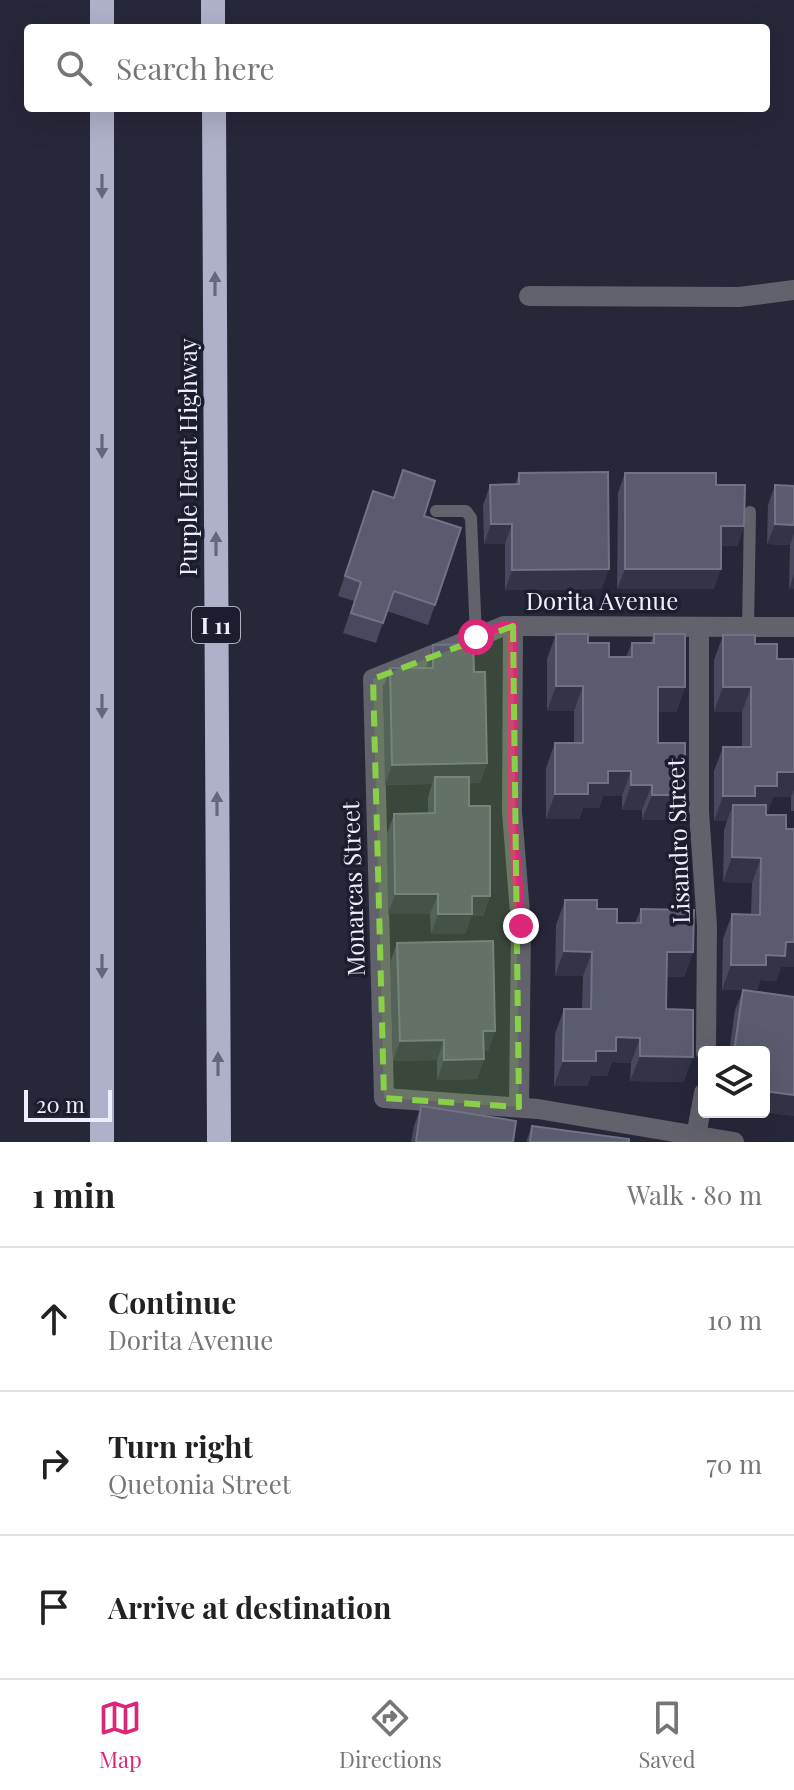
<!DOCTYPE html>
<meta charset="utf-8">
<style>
:root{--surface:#fff;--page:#f6f6f6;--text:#222;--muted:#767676;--line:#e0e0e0;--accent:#db2777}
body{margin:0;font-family:"Playfair Display",serif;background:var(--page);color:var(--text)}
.controls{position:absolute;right:24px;bottom:24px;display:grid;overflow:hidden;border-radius:8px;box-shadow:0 8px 32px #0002}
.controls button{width:72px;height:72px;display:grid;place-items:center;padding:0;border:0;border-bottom:2px solid var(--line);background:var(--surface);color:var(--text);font:40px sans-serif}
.scale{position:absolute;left:24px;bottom:20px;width:88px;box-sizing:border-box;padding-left:8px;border:4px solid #eeeffd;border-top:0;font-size:22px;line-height:28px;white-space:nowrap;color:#eeeffd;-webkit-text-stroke:6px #1d1d30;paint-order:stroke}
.stop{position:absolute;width:24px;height:24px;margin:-18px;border:6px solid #db2777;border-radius:50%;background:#fff}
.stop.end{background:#db2777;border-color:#fff;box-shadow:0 2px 8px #0008}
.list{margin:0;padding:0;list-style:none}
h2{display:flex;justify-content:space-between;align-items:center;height:104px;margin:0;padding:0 32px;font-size:34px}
h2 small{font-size:26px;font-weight:400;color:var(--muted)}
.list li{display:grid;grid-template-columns:52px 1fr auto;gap:24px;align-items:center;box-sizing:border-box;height:144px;padding:0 32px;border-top:2px solid var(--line)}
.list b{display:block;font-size:30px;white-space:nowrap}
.list p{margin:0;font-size:26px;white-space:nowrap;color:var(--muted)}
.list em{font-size:26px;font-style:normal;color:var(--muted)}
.icon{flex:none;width:44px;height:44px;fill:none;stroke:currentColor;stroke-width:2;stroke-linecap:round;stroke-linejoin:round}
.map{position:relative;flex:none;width:794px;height:1142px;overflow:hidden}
.search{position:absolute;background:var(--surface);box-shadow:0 8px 32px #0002;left:24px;right:24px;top:24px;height:88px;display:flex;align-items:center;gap:20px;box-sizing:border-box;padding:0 28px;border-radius:8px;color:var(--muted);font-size:30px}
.sheet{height:536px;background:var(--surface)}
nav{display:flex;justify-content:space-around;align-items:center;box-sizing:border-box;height:112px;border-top:2px solid var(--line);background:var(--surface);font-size:22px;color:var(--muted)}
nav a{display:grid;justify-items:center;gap:4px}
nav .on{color:var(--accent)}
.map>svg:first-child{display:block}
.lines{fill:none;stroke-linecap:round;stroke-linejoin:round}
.service{stroke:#62626c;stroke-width:12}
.minor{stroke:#62626c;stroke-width:20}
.motorway{stroke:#afb1ca;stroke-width:24}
.wall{fill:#48495e}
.shaded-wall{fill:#343448}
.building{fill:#5a5b6f;stroke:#717285;stroke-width:2}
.oneway{fill:#66677d}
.route{stroke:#db2777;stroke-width:10}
.marked{fill:#89cf48;fill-opacity:0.2;stroke:#89cf48;stroke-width:6;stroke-dasharray:16 10;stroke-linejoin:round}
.labels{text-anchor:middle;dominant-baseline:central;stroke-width:7;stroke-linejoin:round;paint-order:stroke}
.shield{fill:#1d1d30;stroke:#afb0c0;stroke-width:2}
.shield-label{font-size:22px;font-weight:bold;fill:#eeeffd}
.street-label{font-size:24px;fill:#eeeffd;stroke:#1d1d30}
</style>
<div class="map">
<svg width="794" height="1142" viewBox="0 0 794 1142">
<rect width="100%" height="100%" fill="#27273a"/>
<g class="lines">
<g class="service">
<polyline points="436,511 466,511 471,518 476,637"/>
<polyline points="748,627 750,512"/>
</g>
<g class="minor">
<polyline points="529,296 739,297 794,290"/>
<polyline points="513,626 512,812 521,926 519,1107"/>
<polyline points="699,627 699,812 707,926 706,1052"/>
<polyline points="696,1136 704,1093"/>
<polyline points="734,1142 538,1109 384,1098 373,679 504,626 794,627"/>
</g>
<g class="motorway">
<polyline points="102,0 102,28"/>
<polyline points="213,0 213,28"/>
<polyline points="102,108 102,1142"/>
<polyline points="214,108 219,1142"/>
</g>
</g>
<g class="wall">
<polygon points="403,470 424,516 435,605 428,625 387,611 376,643 343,633 354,601 338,596 373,491 393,498"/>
<polygon points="519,473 602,589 505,590 505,544 484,544 483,505 490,485 515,485"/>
<polygon points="625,473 716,485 744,526 737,546 721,546 714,589 617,589 618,493"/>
<polygon points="775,485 794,486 794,589 789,589 790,545 767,544 768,505"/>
<polygon points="556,634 588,643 609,657 626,657 632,643 650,643 654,634 685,687 676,712 658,712 658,743 685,795 676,820 642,820 642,810 622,810 622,796 603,796 599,808 583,808 579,819 546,819 546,768 555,743 574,743 574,711 547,711 547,659"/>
<polygon points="723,635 755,644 777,659 794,659 794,811 791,811 791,797 773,797 768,811 766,811 766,815 786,829 794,829 794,967 781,967 776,981 760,980 757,990 722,990 723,939 732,914 751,914 752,883 723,882 724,830 727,821 714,821 714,771 723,747 742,747 742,712 714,712 714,660"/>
<polygon points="433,645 474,672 487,763 480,783 469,783 469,806 490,896 483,916 471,916 465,934 431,934 430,914 388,914 387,834 394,814 428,813 428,797 432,784 385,785 383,688 390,668 426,668"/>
<polygon points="565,900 597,909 617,923 635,923 641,909 693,952 684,977 666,977 666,1009 684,1082 630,1081 631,1063 612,1062 607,1076 591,1076 587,1086 554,1086 555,1034 564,1009 582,1009 583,976 555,976 556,925"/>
<polygon points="397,943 495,1031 488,1051 484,1051 484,1059 477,1079 437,1080 437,1060 393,1061 390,963"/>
<polygon points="743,990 794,997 794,1116 764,1112 764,1052 729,1052 735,1010"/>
<polygon points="421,1106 513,1142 411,1142 414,1126"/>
<polygon points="532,1126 629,1142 526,1142"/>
</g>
<g class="shaded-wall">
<polygon points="491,524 512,524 505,544 484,544"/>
<polygon points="775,524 794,525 794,533 790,545 767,544"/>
<polygon points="721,526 744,526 737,546 714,546"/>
<polygon points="609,569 602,589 505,590 512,570"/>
<polygon points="625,569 721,569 714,589 617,589"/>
<polygon points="794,575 794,589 789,589"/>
<polygon points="556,686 583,686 574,711 547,711"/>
<polygon points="658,687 685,687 676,712 649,712"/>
<polygon points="723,687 751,687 742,712 714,712"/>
<polygon points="487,763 480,783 435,784 435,777 432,784 385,785 392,765"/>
<polygon points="608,771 631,771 622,796 603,796 599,808 583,808 579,819 546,819 555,794 588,783"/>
<polygon points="777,772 794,772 794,790 791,797 773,797 768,811 750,811 733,805 727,821 714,821 723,796 755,786"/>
<polygon points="631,785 652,785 642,810 622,810"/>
<polygon points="652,795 685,795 676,820 642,820"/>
<polygon points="732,857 761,858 752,883 723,882"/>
<polygon points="395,894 438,894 430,914 388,914"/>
<polygon points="472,896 490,896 483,916 471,916 465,934 431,934 438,914"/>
<polygon points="786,942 794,942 794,967 781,967 776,981 760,980 757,990 722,990 731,965 766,955"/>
<polygon points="564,951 592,952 583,976 555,976"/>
<polygon points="667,952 693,952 684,977 658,977"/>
<polygon points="483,1031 495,1031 488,1051 476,1051"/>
<polygon points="616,1037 640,1038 631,1063 612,1062 607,1076 591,1076 587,1086 554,1086 563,1061 596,1051"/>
<polygon points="444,1040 437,1060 393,1061 400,1041"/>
<polygon points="640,1056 693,1057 684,1082 630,1081"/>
<polygon points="484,1059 477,1079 437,1080 444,1060"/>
<polygon points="764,1091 794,1095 794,1116 764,1112"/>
</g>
<g class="building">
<polygon points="403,470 435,481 424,516 461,528 435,605 394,591 383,623 351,613 361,582 345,576 373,491 394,498"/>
<polygon points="608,472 609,569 512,570 512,524 491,524 490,485 519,484 519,473"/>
<polygon points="625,473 716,473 716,485 745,485 744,526 721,526 721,569 625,569"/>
<polygon points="775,485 794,486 794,525 775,524"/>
<polygon points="556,634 588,634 588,643 609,643 609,657 632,657 632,643 654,643 654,634 685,634 685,687 658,687 658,743 685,743 685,795 652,795 652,785 631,785 631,771 608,771 608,783 588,783 588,794 555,794 555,743 583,743 583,686 556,686"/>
<polygon points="723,635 755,635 755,644 777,644 777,659 794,659 794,772 777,772 777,786 755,786 755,796 723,796 723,747 751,747 751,687 723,687"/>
<polygon points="473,644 474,672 485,672 487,763 392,765 390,668 433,668 433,645"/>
<polygon points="435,777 469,777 469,806 490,806 490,896 472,896 472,914 438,914 438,894 395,894 394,814 435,813"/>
<polygon points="733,805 766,805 766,815 786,815 786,829 794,829 794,942 786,942 785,956 766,955 766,965 731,965 732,914 760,915 761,858 732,857"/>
<polygon points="565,900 597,900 597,909 617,909 617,923 641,923 641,909 694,910 693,952 667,952 666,1009 693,1010 693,1057 640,1056 640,1038 616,1037 616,1051 596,1051 596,1061 563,1061 564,1009 591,1009 592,952 564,951"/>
<polygon points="493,941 495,1031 483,1031 484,1059 444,1060 444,1040 400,1041 397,943"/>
<polygon points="743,990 794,997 794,1095 764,1091 764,1052 734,1052"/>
<polygon points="421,1106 516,1121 513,1142 416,1142"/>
<polygon points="532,1126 629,1139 629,1142 530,1142"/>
</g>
<defs><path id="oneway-solid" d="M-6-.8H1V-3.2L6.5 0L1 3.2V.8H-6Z" transform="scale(2)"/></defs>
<g class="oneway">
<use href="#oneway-solid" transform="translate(102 186) rotate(90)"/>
<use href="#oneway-solid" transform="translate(215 284) rotate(-90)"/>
<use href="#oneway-solid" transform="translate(102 446) rotate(90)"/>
<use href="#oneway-solid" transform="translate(216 544) rotate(-90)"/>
<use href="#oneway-solid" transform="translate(102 706) rotate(90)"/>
<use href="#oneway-solid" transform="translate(217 804) rotate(-90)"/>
<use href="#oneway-solid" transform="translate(102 966) rotate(90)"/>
<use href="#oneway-solid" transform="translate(218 1064) rotate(-90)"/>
</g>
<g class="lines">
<polyline class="route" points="476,637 504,626 513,626 512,812 521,926"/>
</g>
<path class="marked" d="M 513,626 L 519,1107 L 384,1098 L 373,679 Z"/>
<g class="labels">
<rect class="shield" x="192" y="607" width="48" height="36" rx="6"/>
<g class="shield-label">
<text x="216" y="625">I 11</text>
</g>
<g class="street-label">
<text transform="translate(187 457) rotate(-90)">Purple Heart Highway</text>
<text x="602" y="600">Dorita Avenue</text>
<text transform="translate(677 841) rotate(-92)">Lisandro Street</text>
<text transform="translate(352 889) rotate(-92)">Monarcas Street</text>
</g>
</g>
</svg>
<div class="controls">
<button><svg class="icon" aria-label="layers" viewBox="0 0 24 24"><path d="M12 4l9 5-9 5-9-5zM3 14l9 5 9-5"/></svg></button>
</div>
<div class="scale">20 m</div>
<div class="stop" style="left:476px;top:637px"></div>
<div class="stop end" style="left:521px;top:926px"></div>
<div class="search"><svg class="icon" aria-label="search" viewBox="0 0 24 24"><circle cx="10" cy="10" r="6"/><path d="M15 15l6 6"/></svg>Search here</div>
</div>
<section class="sheet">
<h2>1 min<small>Walk · 80 m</small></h2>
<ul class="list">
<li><svg class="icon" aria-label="ahead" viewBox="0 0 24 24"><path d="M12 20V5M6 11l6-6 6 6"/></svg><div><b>Continue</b><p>Dorita Avenue</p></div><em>10 m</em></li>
<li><svg class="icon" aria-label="right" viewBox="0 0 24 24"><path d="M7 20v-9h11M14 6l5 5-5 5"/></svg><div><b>Turn right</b><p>Quetonia Street</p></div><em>70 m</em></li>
<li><svg class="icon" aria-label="arrive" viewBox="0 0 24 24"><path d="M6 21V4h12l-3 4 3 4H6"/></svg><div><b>Arrive at destination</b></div></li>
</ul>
</section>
<nav>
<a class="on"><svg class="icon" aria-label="map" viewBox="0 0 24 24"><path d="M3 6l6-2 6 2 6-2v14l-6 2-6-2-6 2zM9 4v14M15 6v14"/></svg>Map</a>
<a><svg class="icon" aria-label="directions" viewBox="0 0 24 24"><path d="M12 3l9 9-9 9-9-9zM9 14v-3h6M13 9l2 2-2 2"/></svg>Directions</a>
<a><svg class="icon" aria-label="saved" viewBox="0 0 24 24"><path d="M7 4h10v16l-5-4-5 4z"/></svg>Saved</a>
</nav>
